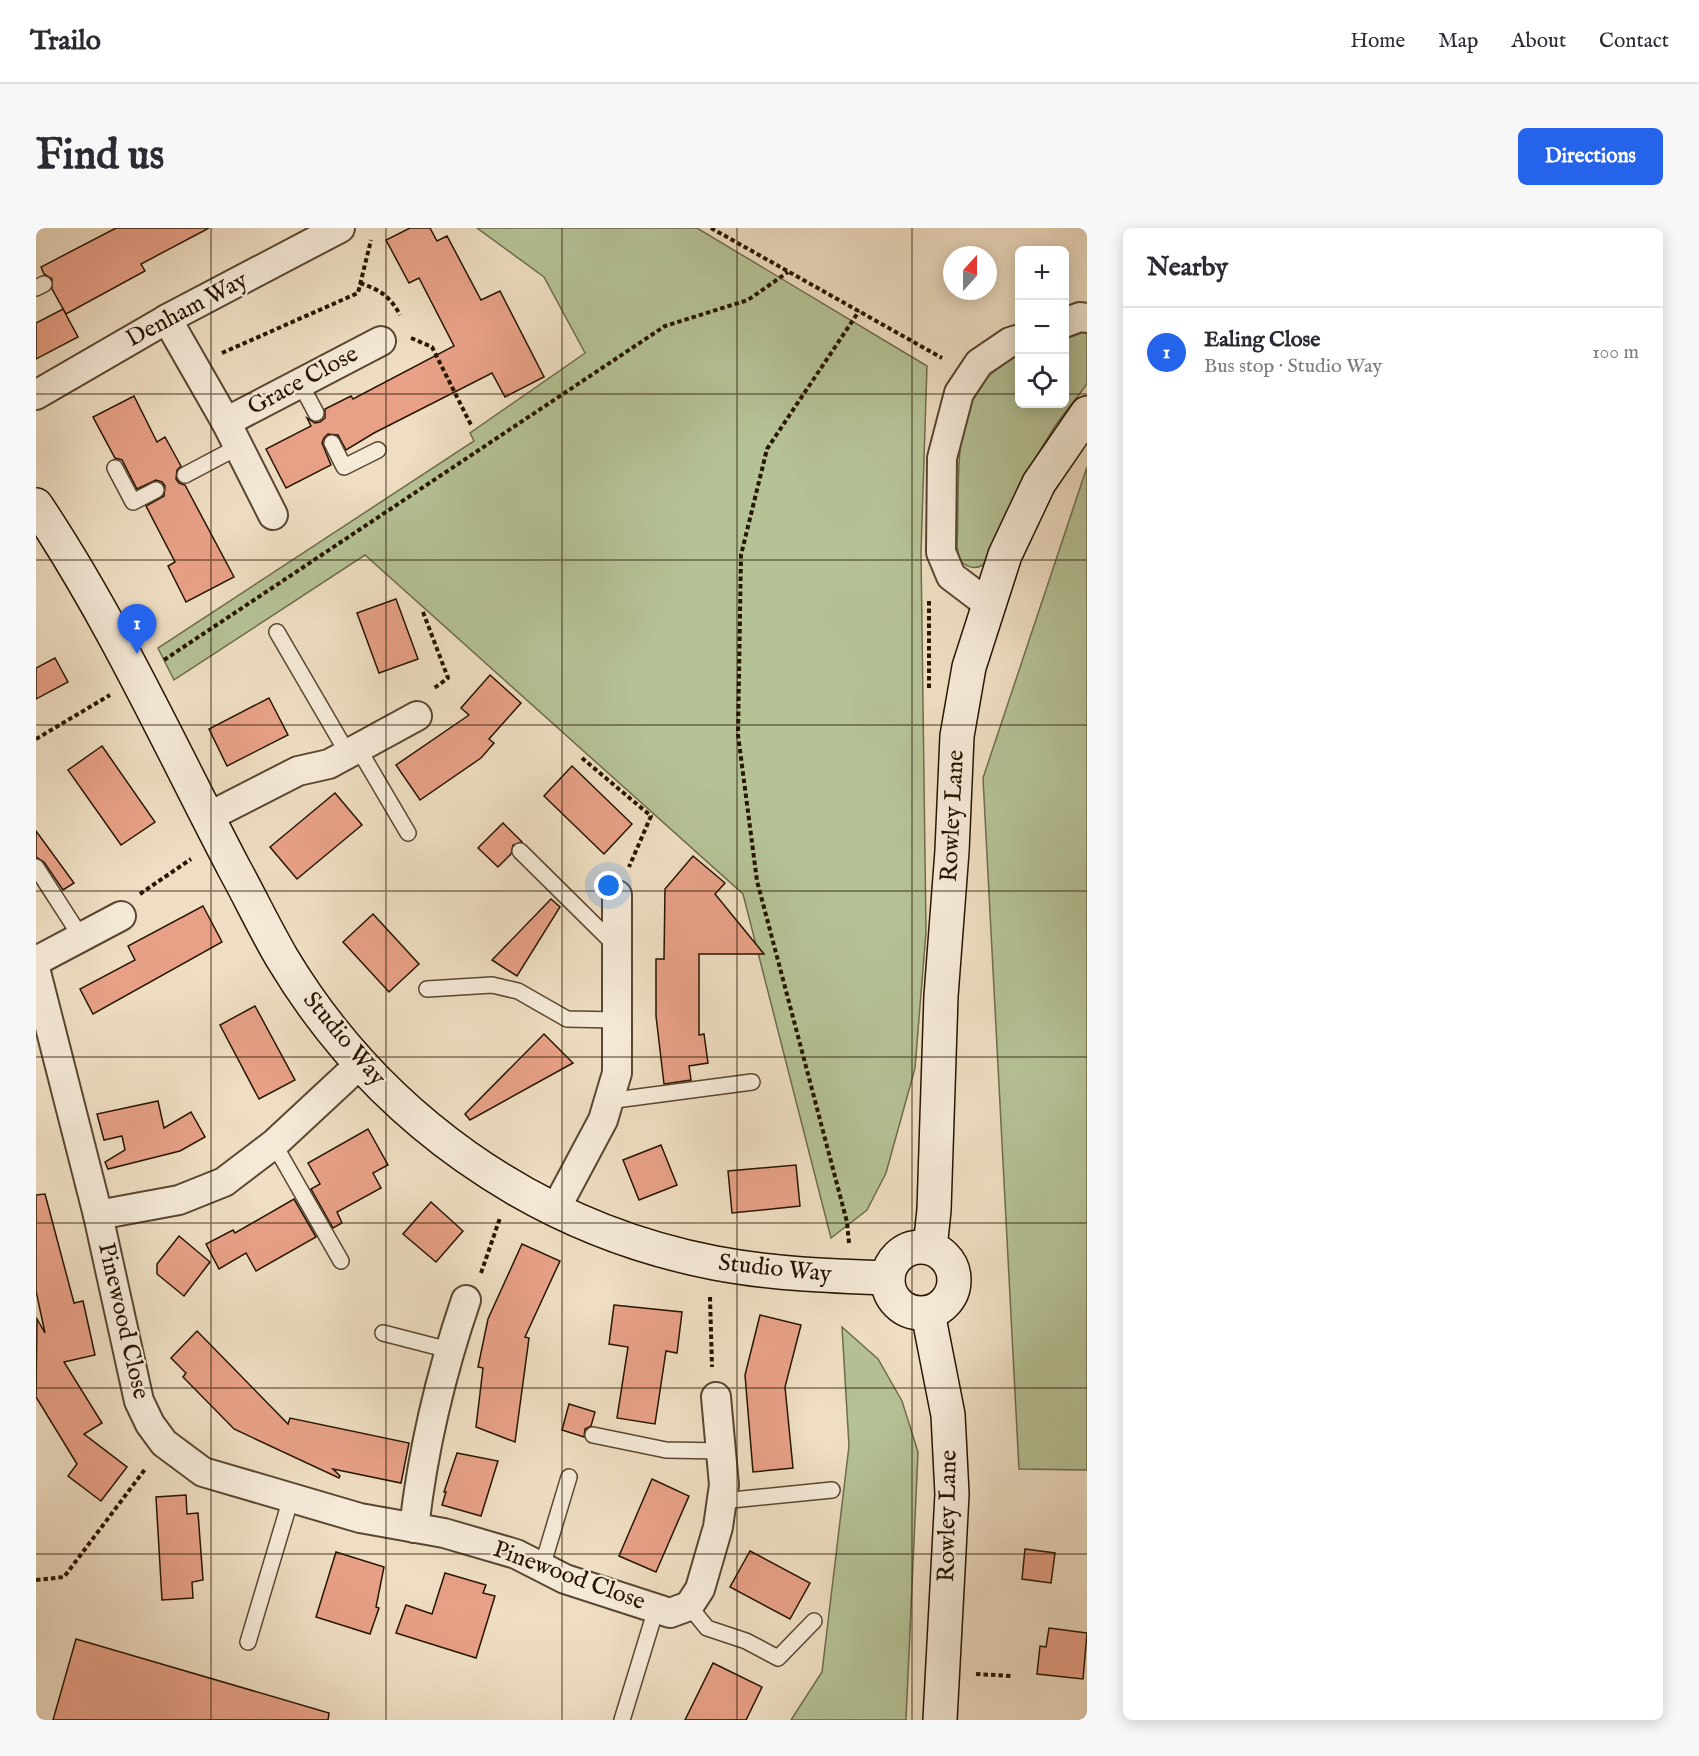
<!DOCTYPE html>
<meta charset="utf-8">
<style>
:root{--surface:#fff;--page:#f7f7f7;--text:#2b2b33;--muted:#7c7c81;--line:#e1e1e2;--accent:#2563eb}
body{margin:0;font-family:"IM FELL English",serif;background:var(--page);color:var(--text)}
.controls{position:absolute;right:18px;top:18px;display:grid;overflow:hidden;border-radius:9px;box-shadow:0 3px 15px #0003}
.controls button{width:54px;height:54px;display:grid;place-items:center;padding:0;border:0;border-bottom:2px solid var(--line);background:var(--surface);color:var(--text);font:30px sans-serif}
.compass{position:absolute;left:907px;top:18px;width:54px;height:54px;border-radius:50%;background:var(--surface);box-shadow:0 3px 15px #0003;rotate:21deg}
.you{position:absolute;left:573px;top:658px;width:21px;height:21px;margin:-15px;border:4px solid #fff;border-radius:50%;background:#1a73e8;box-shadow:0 0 0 9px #1a73e833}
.badge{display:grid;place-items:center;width:39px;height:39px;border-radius:50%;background:var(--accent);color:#fff;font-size:20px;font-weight:700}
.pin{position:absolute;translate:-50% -50px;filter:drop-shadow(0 2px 3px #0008)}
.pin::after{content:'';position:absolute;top:32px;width:21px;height:18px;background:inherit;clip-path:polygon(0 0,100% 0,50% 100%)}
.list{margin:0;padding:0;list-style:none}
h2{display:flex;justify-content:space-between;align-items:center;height:78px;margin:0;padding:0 24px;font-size:26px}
h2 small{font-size:20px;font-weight:400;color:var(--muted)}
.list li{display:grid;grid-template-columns:39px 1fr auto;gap:18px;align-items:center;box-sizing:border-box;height:90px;padding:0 24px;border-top:2px solid var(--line)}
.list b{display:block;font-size:22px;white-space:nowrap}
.list p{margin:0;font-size:20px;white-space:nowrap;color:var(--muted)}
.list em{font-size:20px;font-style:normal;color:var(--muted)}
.icon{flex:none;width:33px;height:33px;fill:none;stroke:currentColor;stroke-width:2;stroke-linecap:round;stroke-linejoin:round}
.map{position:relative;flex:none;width:1051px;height:1492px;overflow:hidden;border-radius:9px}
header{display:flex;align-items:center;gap:36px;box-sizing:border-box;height:84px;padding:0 30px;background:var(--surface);border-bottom:2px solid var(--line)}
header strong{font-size:28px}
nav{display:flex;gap:33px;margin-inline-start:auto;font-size:21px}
.intro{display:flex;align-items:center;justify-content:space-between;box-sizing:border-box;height:144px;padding:0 36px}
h1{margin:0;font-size:42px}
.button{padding:15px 27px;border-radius:9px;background:var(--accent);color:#fff;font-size:21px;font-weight:700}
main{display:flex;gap:36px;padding:0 36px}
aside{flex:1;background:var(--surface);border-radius:9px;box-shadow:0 3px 15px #0003}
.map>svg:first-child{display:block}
.green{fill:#b5c296;stroke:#6e6c4b;stroke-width:1.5}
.building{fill:#e8a187;stroke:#271500;stroke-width:1.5}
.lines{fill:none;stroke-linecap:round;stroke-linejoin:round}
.lane-casing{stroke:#594731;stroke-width:18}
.street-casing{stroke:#594731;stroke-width:32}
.secondary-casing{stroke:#271500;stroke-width:36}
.path{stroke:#271500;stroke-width:4;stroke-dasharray:4.5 3;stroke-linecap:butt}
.lane{stroke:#f5ead8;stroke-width:15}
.street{stroke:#f5ead8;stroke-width:28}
.secondary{stroke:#f5ead8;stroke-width:33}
.grid{fill:none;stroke:#271500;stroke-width:1.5;stroke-opacity:0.55}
.labels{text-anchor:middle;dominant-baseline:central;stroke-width:4.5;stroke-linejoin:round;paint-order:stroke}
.street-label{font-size:24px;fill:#271500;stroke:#f5ead8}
</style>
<header>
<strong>Trailo</strong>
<nav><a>Home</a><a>Map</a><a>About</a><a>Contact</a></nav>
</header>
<div class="intro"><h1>Find us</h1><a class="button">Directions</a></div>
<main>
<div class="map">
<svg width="1051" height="1492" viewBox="0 0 1051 1492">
<rect width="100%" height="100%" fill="#efdec3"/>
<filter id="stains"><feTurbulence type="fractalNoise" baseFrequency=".00333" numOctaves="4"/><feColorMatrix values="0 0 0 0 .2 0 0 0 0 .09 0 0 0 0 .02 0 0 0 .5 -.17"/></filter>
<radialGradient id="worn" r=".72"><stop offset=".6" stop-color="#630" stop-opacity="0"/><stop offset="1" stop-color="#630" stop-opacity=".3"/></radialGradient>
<g class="green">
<polygon points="441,0 661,0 891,138 885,324 890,704 879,840 850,945 831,982 795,1010 707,666 329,327 138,452 122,420 438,213 434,205 549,125 508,49"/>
<path d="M 1048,104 L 1051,105 L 1051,156 L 1019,198 L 989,247 L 947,337 C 938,342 932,339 924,333 L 921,319 C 923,280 919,212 933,178 C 942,155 962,136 983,126 L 984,176 L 1028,176 L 1029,111 Z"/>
<polygon points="1051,239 1051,1242 983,1241 947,550"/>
<polygon points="806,1099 842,1131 866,1173 882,1224 870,1492 755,1492 786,1444 813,1218"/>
</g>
<g class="building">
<polygon points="80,0 173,0 105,36 109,43 30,86 16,61 16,51 8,46 5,39"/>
<polygon points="374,0 394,0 401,13 411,8 445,72 464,63 508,149 469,169 456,145 338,205 310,222 302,207 292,206 288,210 286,215 295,237 250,260 230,221 275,198 271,190 279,195 284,194 289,190 289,181 315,168 317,171 418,118 383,50 373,55 350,12"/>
<polygon points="27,81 42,109 0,131 0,95"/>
<polygon points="98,168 121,214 129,209 145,238 141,242 140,251 143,255 149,257 198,349 150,374 132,338 139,334 110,278 128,268 129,258 126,254 120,252 101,261 86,232 79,230 57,189"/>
<polygon points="360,371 382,431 343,445 321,385"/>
<polygon points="19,430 32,454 0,471 0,440"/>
<polygon points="454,447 485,475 453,511 458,515 445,530 384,572 360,537 433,487 425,480"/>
<polygon points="233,470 252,507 191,538 173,501"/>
<polygon points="66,518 119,594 85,617 32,542"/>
<polygon points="536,538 596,596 568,626 508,568"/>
<polygon points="299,565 326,597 261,651 234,619"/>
<polygon points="467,595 486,614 477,617 475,626 462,639 442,620"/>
<polygon points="0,603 38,655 27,662 8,634 0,629"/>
<polygon points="657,628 689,655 679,666 728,726 663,726 663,807 668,806 672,835 653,838 655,852 628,856 620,788 620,731 628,731 629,661"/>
<polygon points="515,671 524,679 481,748 456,732"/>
<polygon points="167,678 186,714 57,786 44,761 99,732 92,718"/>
<polygon points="337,686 383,736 353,764 307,714"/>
<polygon points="219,778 259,852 223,871 184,797"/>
<polygon points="508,806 537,835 434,892 429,886"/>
<polygon points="122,873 128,900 155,884 169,909 144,923 72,941 69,934 89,922 86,908 68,912 61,886"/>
<polygon points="332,901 352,937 337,945 345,960 301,984 306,995 297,1000 275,961 284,956 272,935"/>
<polygon points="625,917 641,957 603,972 587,932"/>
<polygon points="760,937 764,978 696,985 692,943"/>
<polygon points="9,966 38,1075 47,1073 59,1127 28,1134 66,1195 48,1206 91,1239 65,1273 32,1248 41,1236 0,1169 1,1091 9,1105 0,1063 0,967"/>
<polygon points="258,971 280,1009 220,1043 210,1025 183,1041 170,1016 197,1002 199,1005"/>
<polygon points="395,974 427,1003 400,1034 367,1006"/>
<polygon points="143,1008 174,1034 148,1068 121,1046 121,1036"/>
<polygon points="486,1016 524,1033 489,1109 493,1110 479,1214 440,1199 447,1140 442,1139 452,1091"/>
<polygon points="578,1077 646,1084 641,1125 630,1123 619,1196 581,1190 592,1119 573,1116"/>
<polygon points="724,1087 765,1097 749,1159 757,1240 717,1244 709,1147"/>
<polygon points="161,1103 252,1196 254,1190 373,1215 365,1255 297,1241 304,1248 303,1250 198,1201 147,1149 150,1145 135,1130"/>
<polygon points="533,1176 559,1184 555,1198 549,1201 548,1209 526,1202"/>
<polygon points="421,1225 462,1233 445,1288 406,1277 410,1264 408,1264"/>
<polygon points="616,1251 653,1268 620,1344 583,1328"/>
<polygon points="150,1267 151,1286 162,1285 167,1352 156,1354 157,1370 126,1372 120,1269"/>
<polygon points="989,1321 1019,1325 1015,1355 986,1351"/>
<polygon points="714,1323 774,1355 754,1391 694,1359"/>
<polygon points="300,1324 348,1339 340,1379 343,1380 334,1406 280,1389"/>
<polygon points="409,1345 450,1357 447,1365 459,1368 440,1430 360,1405 370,1377 396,1386"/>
<polygon points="1013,1400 1051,1405 1047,1451 1001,1446 1004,1418 1010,1419"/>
<polygon points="40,1411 293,1485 292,1492 17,1492"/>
<polygon points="677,1435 726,1459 710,1492 649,1492"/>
</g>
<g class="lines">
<g class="lane-casing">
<g id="lane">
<polyline points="0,60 8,56"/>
<polyline points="264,155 280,185"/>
<polyline points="296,215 308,239 342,222"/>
<polyline points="79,240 97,274 120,262"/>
<polyline points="149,247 202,219"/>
<polyline points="241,404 312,526"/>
<polyline points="322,520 372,605"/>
<polyline points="484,623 580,718"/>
<polyline points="0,639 45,709"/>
<polyline points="391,761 456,757 482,763 531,791 581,792"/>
<polyline points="572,873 716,854"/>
<polyline points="238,916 305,1033"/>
<polyline points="347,1105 413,1122"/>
<polyline points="557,1207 630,1222 685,1223"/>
<polyline points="686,1273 796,1262"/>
<polyline points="506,1339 533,1249"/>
<polyline points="653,1378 671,1400 710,1413 742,1430 778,1393"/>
<polyline points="212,1414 255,1270"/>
<polyline points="586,1492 620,1381"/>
</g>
</g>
<g class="street-casing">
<g id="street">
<polyline points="131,91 190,194 345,113"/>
<polyline points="1028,95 1044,89 1051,90"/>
<polyline points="0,167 131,91 304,0"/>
<polyline points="190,194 237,287"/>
<polyline points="952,376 915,348 905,324 906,230 923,165 943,135 974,114 984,111"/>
<polyline points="172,589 262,543 293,536 381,488"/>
<polyline points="0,733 85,688"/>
<polyline points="0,744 62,987"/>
<polyline points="324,836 238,916 188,954 143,972 62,987 103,1173 114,1196 128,1215 167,1244 324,1290 408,1305 480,1326 529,1351 634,1385 653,1378 664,1361 682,1299 688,1257 680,1169"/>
<polyline points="519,982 567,892 581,845 581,667"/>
<path d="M 378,1300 C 387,1220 404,1148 430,1072"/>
</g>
</g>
<g class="secondary-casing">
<g id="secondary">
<path d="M 0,277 C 77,392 135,520 199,642 C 215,671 229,701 246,730 C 341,888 497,1000 679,1035 C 737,1046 794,1048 852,1050"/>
<circle cx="885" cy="1052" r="33"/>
<polyline points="894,1020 898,982 905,768 916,623 921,508 933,439 969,327 1003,255 1051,185"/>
<polyline points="892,1085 912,1187 916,1266 904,1492"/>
</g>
</g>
<g class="path">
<polyline points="675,0 906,130"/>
<path d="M 324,55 C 344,62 354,68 364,87"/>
<polyline points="375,110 396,119 436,199"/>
<polyline points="186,125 322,65 335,12"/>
<polyline points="387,384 412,450 397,461"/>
<polyline points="128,432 629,98 712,72 752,44"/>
<polyline points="893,460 893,372"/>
<polyline points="0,511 74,467"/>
<polyline points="546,530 615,588 593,639"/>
<polyline points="104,666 155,631"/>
<polyline points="813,1015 811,994 721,653 702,507 705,327 731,221 823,83"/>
<polyline points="445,1045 464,990"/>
<polyline points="674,1069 676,1139"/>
<polyline points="0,1352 28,1349 110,1240"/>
<polyline points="940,1446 976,1448"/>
</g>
<use href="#lane" class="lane"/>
<use href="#street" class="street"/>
<use href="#secondary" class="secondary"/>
</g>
<path class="grid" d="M 175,0 L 175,1492M 350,0 L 350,1492M 526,0 L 526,1492M 701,0 L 701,1492M 876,0 L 876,1492M 0,166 L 984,166M 1028,166 L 1051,166M 0,332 L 1051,332M 0,497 L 1051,497M 0,663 L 1051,663M 0,829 L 1051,829M 0,995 L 1051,995M 0,1160 L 1051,1160M 0,1326 L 1051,1326"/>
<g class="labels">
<g class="street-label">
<text transform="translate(151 82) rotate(-28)">Denham Way</text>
<text transform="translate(267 153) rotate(-28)">Grace Close</text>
<text transform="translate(917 588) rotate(-87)">Rowley Lane</text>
<text transform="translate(308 811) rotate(50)">Studio Way</text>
<text transform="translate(739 1041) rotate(6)">Studio Way</text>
<text transform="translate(87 1093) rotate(77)">Pinewood Close</text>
<text transform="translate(912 1288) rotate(-89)">Rowley Lane</text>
<text transform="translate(533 1348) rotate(20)">Pinewood Close</text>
</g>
</g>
<rect width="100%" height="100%" filter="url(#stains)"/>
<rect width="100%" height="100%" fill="url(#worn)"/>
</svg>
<div class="controls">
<button>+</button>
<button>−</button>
<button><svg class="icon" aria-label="locate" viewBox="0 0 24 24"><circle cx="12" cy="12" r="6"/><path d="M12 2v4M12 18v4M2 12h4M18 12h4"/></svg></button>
</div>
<svg class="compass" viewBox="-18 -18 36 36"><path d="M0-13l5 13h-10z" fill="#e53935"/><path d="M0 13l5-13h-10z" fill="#7c7c81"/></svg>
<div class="you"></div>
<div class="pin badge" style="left:101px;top:426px">1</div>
</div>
<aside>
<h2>Nearby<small></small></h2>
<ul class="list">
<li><span class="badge">1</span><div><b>Ealing Close</b><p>Bus stop · Studio Way</p></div><em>100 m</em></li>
</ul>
</aside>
</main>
